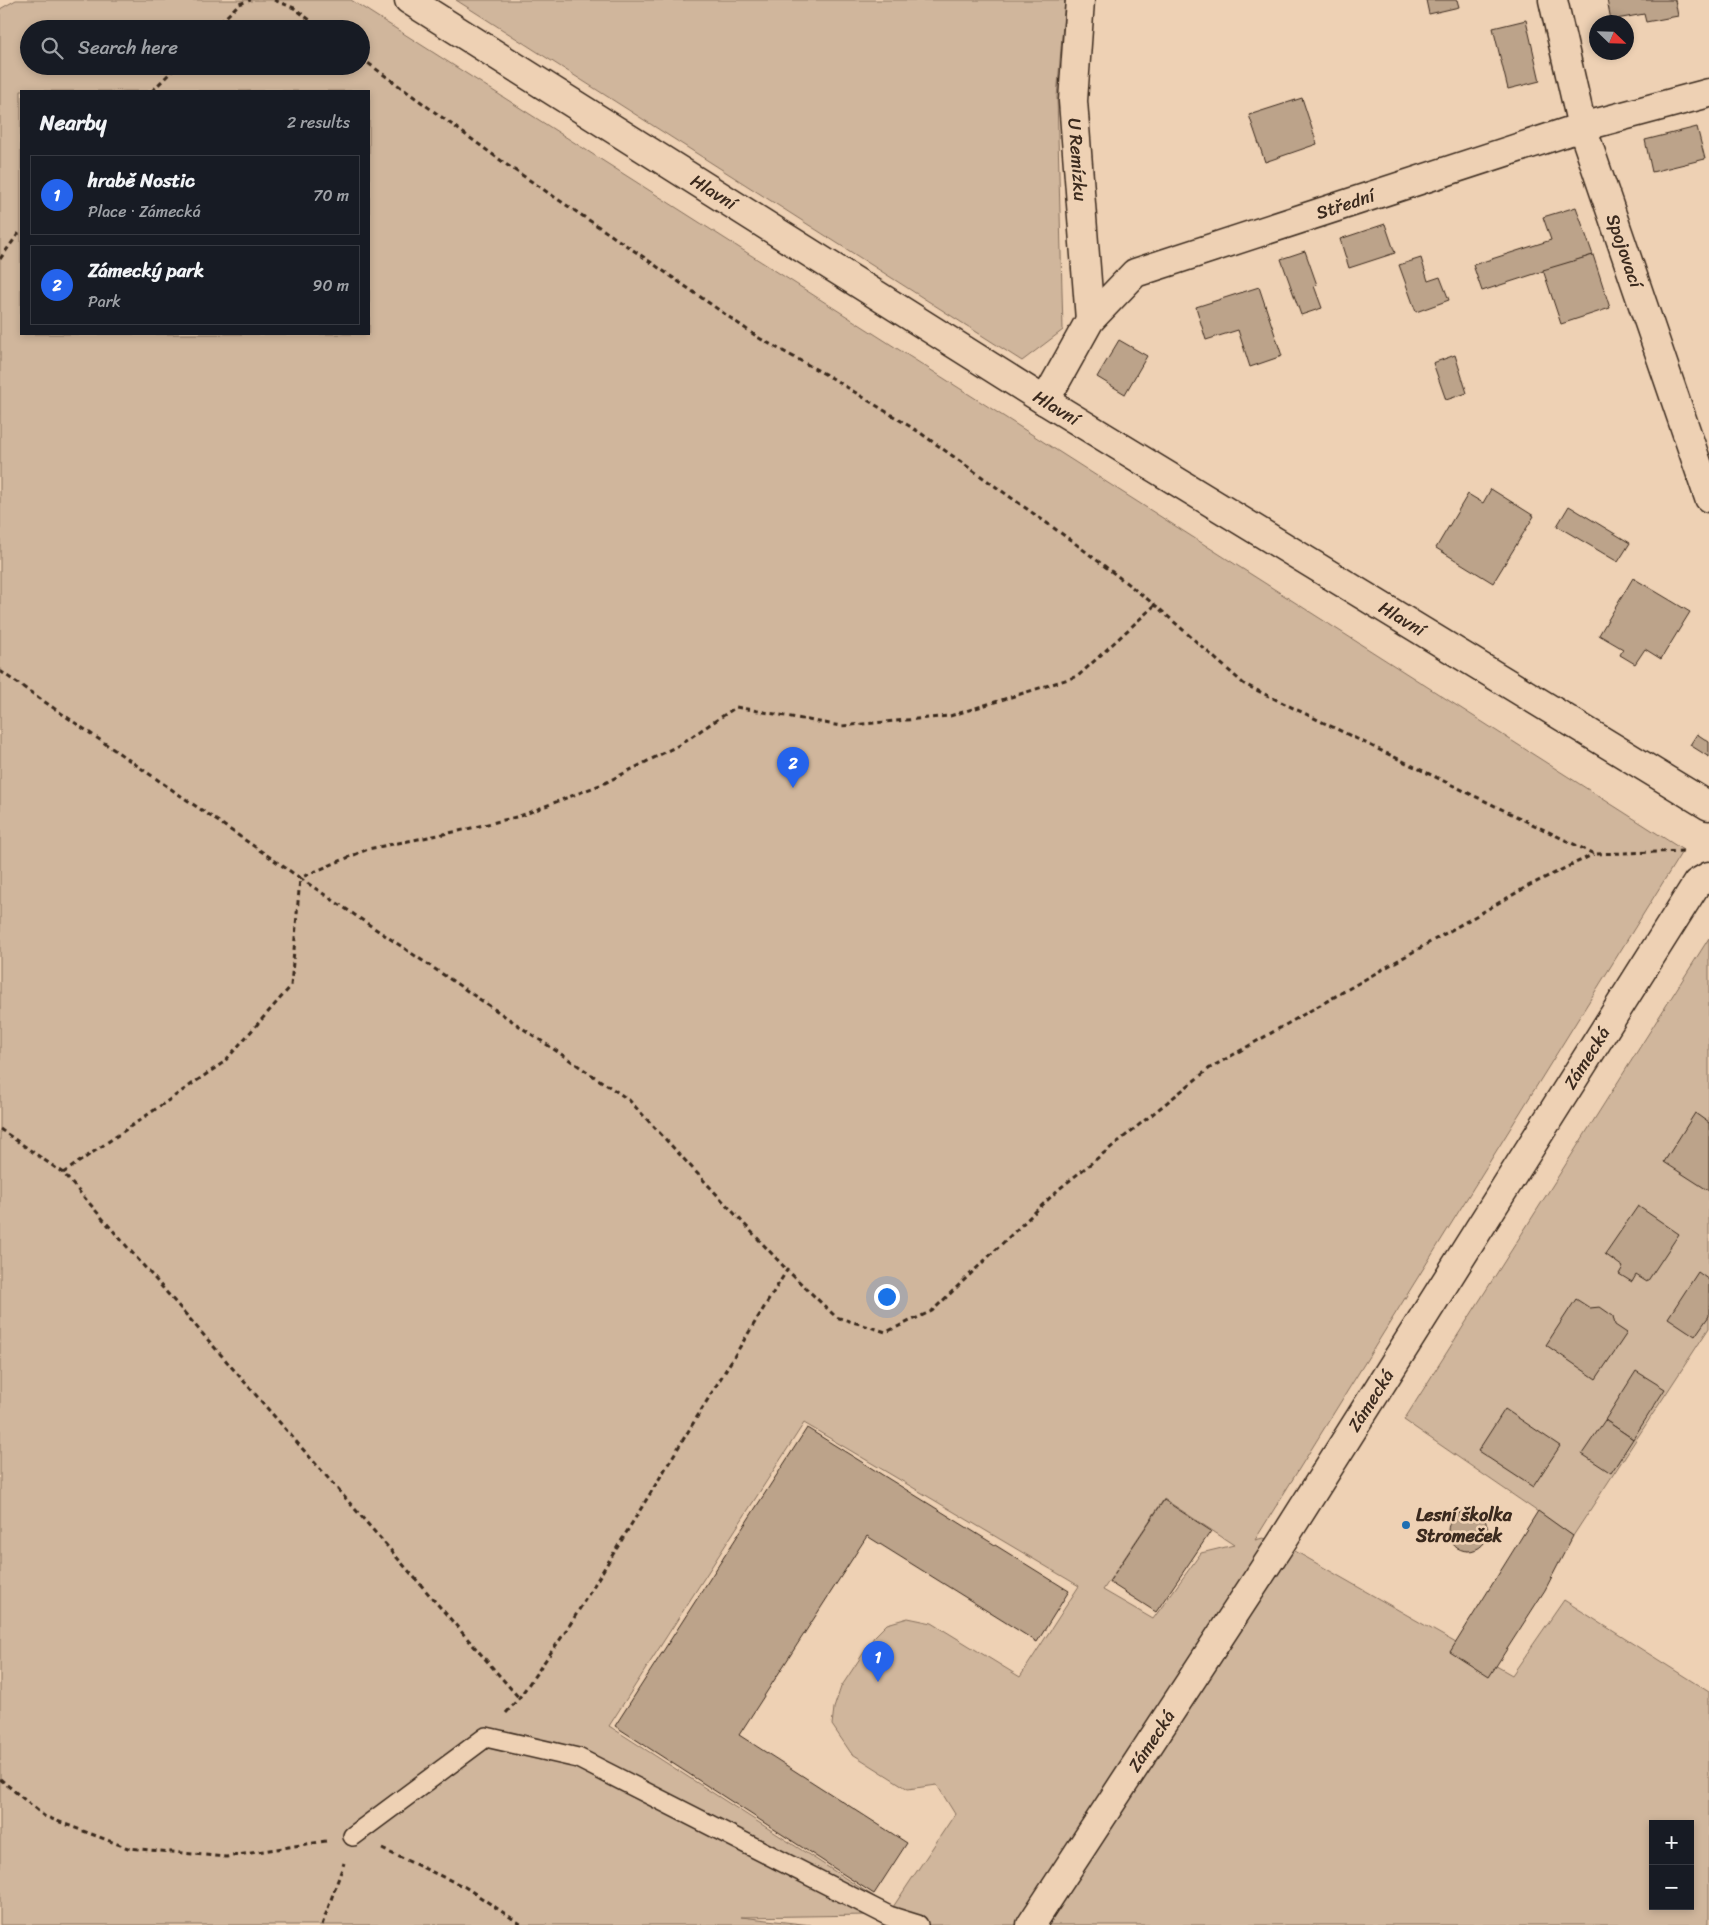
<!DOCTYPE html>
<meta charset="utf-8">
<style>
:root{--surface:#171b24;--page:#242831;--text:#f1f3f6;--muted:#9ea1a6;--line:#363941;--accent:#2563eb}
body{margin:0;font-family:Sriracha,sans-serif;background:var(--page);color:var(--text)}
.controls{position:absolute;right:15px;bottom:15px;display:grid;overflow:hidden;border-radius:0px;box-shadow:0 2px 8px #0003}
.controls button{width:45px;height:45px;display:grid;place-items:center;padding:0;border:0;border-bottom:1px solid var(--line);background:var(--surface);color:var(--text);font:25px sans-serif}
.compass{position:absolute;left:1589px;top:15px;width:45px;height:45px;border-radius:50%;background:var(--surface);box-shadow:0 2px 8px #0003;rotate:113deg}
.you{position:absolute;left:886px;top:1296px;width:18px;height:18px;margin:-12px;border:4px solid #fff;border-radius:50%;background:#1a73e8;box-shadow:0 0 0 8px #1a73e833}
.badge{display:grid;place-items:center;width:32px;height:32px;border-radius:50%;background:var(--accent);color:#fff;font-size:16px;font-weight:700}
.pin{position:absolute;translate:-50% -41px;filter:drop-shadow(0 1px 2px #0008)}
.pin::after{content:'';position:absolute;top:26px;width:18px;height:15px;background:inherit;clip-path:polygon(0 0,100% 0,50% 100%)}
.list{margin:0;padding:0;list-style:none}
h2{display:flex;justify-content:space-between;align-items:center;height:65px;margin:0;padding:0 20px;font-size:21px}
h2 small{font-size:16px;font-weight:400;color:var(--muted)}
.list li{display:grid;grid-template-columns:32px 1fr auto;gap:15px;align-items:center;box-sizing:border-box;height:80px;margin:0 10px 10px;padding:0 10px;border:1px solid var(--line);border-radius:0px}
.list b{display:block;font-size:19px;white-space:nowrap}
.list p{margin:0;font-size:16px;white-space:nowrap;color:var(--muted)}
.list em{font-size:16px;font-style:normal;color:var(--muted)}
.icon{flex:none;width:28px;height:28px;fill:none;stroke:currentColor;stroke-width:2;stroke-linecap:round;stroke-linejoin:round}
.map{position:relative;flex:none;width:1709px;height:1925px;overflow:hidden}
.search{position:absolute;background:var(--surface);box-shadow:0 2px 8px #0003;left:20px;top:20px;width:350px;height:55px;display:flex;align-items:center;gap:12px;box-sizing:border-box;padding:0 18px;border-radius:28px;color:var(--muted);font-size:19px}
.panel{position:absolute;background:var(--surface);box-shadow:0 2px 8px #0003;left:20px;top:90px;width:350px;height:245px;border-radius:0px}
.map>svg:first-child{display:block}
.green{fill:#d0b69c;stroke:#86705d;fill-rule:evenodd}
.building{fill:#bca38a;stroke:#3b2a1e}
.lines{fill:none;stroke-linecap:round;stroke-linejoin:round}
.service-casing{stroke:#3b2a1e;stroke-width:22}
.minor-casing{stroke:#3b2a1e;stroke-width:31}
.tertiary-casing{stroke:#3b2a1e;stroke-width:31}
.path{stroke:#3b2a1e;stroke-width:3;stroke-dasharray:5 4;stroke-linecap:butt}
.service{stroke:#eed1b4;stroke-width:19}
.minor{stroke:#eed1b4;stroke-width:28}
.tertiary{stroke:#eed1b4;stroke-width:28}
.poi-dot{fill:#1f6fb2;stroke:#eed1b4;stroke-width:2}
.labels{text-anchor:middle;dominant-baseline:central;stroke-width:5;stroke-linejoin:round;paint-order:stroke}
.street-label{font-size:18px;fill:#3b2a1e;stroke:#eed1b4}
.poi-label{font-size:18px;font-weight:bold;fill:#3b2a1e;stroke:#eed1b4;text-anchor:start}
</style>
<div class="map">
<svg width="1709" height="1925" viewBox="0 0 1709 1925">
<rect width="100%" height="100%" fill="#eed1b4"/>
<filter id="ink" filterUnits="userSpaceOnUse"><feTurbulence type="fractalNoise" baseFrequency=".02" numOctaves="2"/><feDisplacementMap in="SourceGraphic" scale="10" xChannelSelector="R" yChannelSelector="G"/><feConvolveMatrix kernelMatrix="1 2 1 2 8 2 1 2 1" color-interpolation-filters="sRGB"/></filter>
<g filter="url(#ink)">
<g class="green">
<path d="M 16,0 L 351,0 L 1683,850 L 1255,1540 L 1263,1538 L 1281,1543 L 1512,1675 L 1564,1600 L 1709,1692 L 1709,1925 L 923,1925 L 893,1907 L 955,1814 L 937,1785 L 908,1789 L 851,1753 L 832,1725 L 834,1708 L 841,1687 L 874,1637 L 887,1624 L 908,1618 L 932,1623 L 1020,1677 L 1079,1586 L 804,1423 L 609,1726 L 876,1898 L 868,1915 L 741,1917 L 811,1925 L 0,1925 L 0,9 ZM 29,29 L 361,29 L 361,66 L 29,66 ZM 21,91 L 369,91 L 369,334 L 21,334 ZM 1164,1499 L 1234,1545 L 1201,1553 L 1153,1619 L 1103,1590 ZM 1653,1824 L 1690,1824 L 1690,1906 L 1653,1906 Z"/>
<polygon points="456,0 1065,0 1057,97 1063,330 1022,361"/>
<polygon points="1709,938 1709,1328 1573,1536 1404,1420"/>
</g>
<g class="building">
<polygon points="1426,0 1457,0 1459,7 1429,14"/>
<polygon points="1607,0 1675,0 1678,16 1646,22 1644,14 1611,20"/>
<polygon points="1526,20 1540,81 1508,89 1493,28"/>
<polygon points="1302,98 1317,144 1265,162 1249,115"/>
<polygon points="1697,127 1705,159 1652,172 1645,140"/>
<polygon points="1576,207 1593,255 1482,291 1473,265 1551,240 1543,217"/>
<polygon points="1385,224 1395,253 1349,268 1340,239"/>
<polygon points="1305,251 1317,285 1314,286 1322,308 1301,315 1281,259"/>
<polygon points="1593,255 1610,308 1561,324 1543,270"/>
<polygon points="1421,258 1428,281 1440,277 1449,300 1416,312 1399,265"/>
<polygon points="1259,287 1282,356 1250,367 1238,330 1206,340 1196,307"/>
<polygon points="1119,340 1147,356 1125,394 1097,377"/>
<polygon points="1455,355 1467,393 1446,400 1433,363"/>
<polygon points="1491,489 1534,516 1493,583 1436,548 1468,494 1483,503"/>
<polygon points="1569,506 1630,543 1618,562 1557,526"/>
<polygon points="1633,578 1690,612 1661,659 1645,649 1635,664 1620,655 1623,649 1599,635"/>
<polygon points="1697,734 1709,742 1709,757 1690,745"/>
<polygon points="1695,1113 1709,1123 1709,1191 1664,1162"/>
<polygon points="1638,1206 1679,1234 1647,1282 1636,1275 1632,1282 1619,1274 1623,1267 1605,1254"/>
<polygon points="1698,1272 1709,1280 1709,1316 1695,1336 1668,1318"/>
<polygon points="1576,1299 1590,1308 1600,1307 1613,1316 1615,1325 1627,1333 1596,1379 1546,1345"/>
<polygon points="1636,1371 1665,1389 1633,1439 1605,1420"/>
<polygon points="1505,1409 1560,1446 1533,1487 1478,1451"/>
<polygon points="1605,1420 1633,1439 1611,1473 1582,1454"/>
<polygon points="807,1428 1069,1591 1037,1642 867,1536 739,1735 907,1843 874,1894 615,1726"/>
<polygon points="1164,1500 1211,1531 1156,1612 1109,1582"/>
<polygon points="1538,1511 1573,1536 1545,1590 1489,1677 1450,1652"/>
<circle cx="1468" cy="1531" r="20"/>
</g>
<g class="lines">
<g class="service-casing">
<polyline id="service" points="353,1836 486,1737 578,1758 889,1916 918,1925"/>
</g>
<g class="minor-casing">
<g id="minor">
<path id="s1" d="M 1080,0 L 1073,101 L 1090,320"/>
<path id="s2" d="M 1553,0 L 1582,127 L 1709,498"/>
<path id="s3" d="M 1045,401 L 1090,320 L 1135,273 L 1582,127 L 1709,93"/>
<path id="s4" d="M 1031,1925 L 1281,1543 L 1697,883 L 1709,876"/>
</g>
</g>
<g class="tertiary-casing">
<g id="tertiary">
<path id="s5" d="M 409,0 L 1045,401 L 1709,806"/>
</g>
</g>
<g class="path">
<polyline points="274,0 294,8 322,29"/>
<polyline points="214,29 239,4 251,0"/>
<polyline points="361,58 507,165 642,256 759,338 832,378 919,432 1072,541 1155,605 1244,684 1594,854 1686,851"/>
<polyline points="152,91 177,66"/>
<polyline points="0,259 21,230"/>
<polyline points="0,671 300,878 368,849 459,831 520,816 605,783 679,745 736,707 841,726 950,716 1078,676 1155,605"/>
<polyline points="0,1129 63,1173 519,1698"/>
<polyline points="63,1173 224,1062 291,986 300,878 629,1100 787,1270"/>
<polyline points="506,1713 519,1698 566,1631 787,1270 836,1317 886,1332 932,1311 1059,1189 1210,1068 1530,885 1594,854"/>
<polyline points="0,1779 44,1816 128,1848 226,1857 326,1841"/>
<polyline points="382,1849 465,1887 522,1925"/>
<polyline points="322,1925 344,1863"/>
</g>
<use href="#service" class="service"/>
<use href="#minor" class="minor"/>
<use href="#tertiary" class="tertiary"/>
</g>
</g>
<circle class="poi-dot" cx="1406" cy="1525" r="5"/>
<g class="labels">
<g class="street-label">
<text stroke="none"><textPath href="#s1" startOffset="160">U Remízku</textPath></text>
<text stroke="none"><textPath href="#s5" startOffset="360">Hlavní</textPath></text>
<text stroke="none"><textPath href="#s3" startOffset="379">Střední</textPath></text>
<text stroke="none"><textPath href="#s2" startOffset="261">Spojovací</textPath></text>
<text stroke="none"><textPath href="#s5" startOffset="765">Hlavní</textPath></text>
<text stroke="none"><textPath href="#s5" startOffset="1170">Hlavní</textPath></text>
<text stroke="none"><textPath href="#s4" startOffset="1030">Zámecká</textPath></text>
<text stroke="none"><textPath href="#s4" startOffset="625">Zámecká</textPath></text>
<text stroke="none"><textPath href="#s4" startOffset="220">Zámecká</textPath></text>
</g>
<g class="poi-label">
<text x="1416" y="1515">Lesní školka<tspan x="1416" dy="21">Stromeček</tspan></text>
</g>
</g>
</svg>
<div class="controls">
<button>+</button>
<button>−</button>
</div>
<svg class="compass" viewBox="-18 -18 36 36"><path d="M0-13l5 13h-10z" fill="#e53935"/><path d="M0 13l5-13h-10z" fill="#9ea1a6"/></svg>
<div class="you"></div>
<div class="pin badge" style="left:878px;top:1682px">1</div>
<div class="pin badge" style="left:793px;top:788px">2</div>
<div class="search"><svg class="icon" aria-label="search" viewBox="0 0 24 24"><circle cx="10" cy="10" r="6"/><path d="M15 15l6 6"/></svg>Search here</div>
<section class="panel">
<h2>Nearby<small>2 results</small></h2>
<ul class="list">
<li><span class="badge">1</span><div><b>hrabě Nostic</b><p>Place · Zámecká</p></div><em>70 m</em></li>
<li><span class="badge">2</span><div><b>Zámecký park</b><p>Park</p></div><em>90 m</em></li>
</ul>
</section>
</div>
